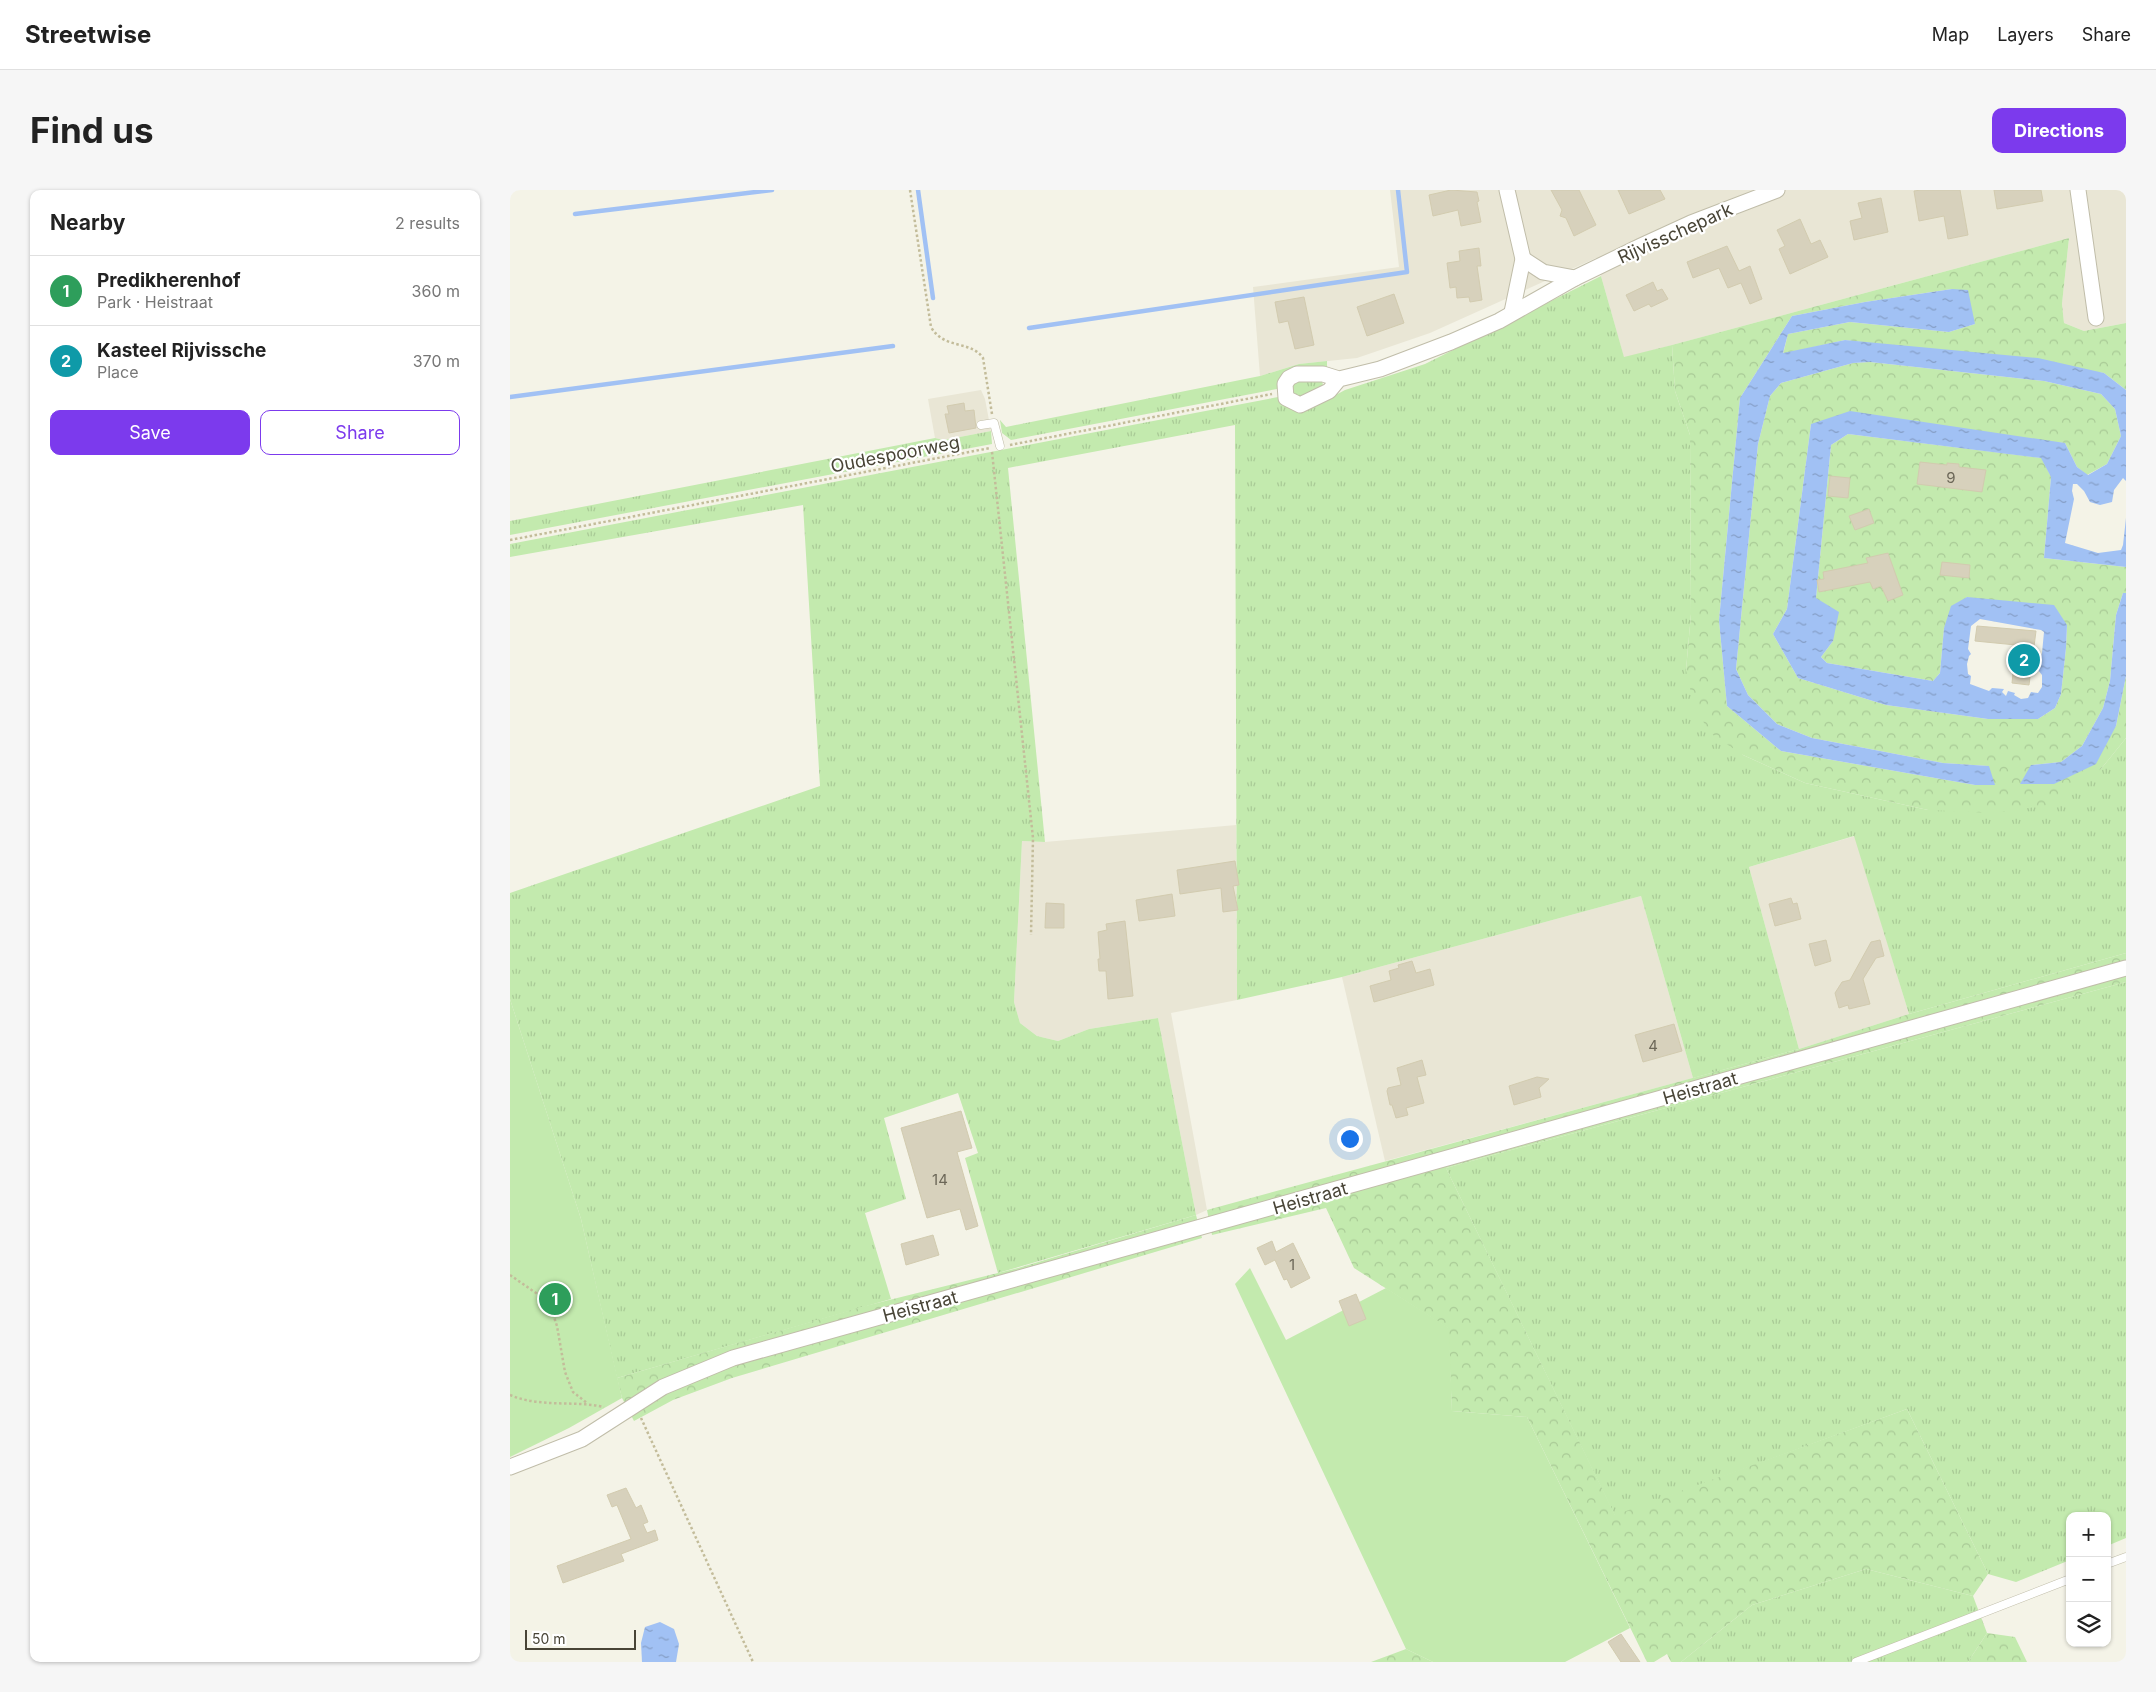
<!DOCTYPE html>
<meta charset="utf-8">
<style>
:root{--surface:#fff;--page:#f6f6f6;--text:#222;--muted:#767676;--line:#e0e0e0;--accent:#7c3aed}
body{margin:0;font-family:Inter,sans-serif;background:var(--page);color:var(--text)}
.controls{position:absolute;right:15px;bottom:15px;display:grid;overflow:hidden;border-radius:10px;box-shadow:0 1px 4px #0004}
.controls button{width:45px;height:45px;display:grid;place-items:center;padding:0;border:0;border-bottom:1px solid var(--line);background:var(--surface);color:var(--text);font:25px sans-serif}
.scale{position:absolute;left:15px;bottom:12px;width:111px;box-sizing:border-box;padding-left:5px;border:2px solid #484436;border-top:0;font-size:14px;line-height:18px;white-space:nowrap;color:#484436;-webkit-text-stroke:4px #fff;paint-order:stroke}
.you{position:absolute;left:839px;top:948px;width:18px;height:18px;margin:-12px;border:4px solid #fff;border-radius:50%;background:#1a73e8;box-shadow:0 0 0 8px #1a73e833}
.badge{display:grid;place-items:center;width:32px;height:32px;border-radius:50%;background:var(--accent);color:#fff;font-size:16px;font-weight:700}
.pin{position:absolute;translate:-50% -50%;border:2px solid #fff;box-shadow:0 1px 5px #0006}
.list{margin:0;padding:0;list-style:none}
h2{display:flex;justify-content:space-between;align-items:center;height:65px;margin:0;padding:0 20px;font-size:21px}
h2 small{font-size:16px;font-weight:400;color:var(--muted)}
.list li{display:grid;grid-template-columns:32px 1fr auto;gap:15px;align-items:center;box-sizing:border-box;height:70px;padding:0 20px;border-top:1px solid var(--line)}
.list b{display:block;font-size:19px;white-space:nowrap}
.list p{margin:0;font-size:16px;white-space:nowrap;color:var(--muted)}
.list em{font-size:16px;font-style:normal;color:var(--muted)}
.actions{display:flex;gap:10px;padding:15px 20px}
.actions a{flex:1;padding:11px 0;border:1px solid var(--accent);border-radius:10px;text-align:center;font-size:18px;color:var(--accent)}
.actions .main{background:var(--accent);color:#fff}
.icon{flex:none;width:28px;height:28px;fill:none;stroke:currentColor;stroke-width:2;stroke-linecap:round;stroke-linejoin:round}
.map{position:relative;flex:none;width:1616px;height:1472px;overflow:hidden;border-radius:10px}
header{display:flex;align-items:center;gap:30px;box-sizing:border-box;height:70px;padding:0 25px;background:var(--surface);border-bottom:1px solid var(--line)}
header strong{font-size:24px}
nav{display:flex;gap:28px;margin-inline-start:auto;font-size:18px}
.intro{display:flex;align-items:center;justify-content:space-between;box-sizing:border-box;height:120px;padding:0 30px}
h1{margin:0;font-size:35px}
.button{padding:12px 22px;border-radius:10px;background:var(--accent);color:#fff;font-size:18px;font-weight:700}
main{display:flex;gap:30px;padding:0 30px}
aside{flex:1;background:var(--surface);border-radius:10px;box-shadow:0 1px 4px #0004}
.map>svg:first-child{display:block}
.residential{fill:#e9e6d5}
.grass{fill:url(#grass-tufts)}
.forest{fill:url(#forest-crowns)}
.park{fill:#c3eaae}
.water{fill:url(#water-ripples);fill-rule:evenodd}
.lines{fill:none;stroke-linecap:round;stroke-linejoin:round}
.stream{stroke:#a1c1f4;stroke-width:4.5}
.building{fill:#d7d1bc;stroke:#d2cbaf}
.lane-casing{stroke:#c0bda9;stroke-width:9}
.street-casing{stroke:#c0bda9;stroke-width:17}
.path{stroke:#c3bc9a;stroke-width:2.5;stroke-dasharray:2.5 2.5;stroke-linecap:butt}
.lane{stroke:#fff;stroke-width:8}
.street{stroke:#fff;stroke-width:15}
.labels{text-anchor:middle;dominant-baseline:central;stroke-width:4.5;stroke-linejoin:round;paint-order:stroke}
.number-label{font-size:15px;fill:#6c6758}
.street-label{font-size:18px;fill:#484436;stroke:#fff}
</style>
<header>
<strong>Streetwise</strong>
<nav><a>Map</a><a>Layers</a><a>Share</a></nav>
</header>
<div class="intro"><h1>Find us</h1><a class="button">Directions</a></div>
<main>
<aside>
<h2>Nearby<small>2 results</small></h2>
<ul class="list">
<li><span class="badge" style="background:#2e9e5b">1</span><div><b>Predikherenhof</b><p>Park · Heistraat</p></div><em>360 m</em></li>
<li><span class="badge" style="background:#0f9aa8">2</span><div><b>Kasteel Rijvissche</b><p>Place</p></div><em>370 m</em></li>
</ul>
<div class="actions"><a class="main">Save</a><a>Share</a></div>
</aside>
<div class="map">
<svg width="1616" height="1472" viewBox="0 0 1616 1472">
<defs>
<pattern id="grass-tufts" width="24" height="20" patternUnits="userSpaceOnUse" patternTransform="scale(1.25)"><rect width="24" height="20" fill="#c3eaae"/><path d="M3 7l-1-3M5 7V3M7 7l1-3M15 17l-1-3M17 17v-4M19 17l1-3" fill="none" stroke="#a9ca96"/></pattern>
<pattern id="forest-crowns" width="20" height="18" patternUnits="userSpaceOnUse" patternTransform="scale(1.25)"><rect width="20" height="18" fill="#c3eaae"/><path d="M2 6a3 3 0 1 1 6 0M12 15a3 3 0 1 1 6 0" fill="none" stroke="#a9ca96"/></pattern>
<pattern id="water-ripples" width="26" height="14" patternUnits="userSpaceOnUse" patternTransform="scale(1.25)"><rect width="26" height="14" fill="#a1c1f4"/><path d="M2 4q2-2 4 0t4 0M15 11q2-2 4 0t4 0" fill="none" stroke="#859ec6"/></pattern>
</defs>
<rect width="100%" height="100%" fill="#f4f3e7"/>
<g class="residential">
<polygon points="880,0 1616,0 1616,133 1574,141 1554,133 1552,114 1559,48 1114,168 1086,68 920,143 847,168 789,174 750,186 743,97 889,77"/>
<polygon points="471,200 475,209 481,241 434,250 425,248 418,209"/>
<polygon points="726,635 727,810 661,823 697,1020 686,1025 648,828 579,839 548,851 527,846 510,833 504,812 512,651 535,652"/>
<polygon points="1345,646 1399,824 1289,859 1239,677"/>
<polygon points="1131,706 1183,888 875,971 832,787"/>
</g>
<g class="grass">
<polygon points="1091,86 1114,167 1162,155 1165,201 1180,245 1181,424 1176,480 1233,565 1295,593 1418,620 1591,579 1616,548 1616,763 1399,824 1344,646 1239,677 1289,859 1183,888 1131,706 832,787 727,810 725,235 498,278 535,652 512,651 504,812 510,833 527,846 548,851 579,839 648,828 686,1025 488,1083 455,968 468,963 448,903 374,928 396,1009 355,1023 381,1109 107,1188 71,1029 0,809 0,703 310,596 293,315 0,367 0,354 768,207 774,215 811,213 835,200 915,174"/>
<polygon points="817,171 817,178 771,189 767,199 501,250 492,243 490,230 496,237 750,186 789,174"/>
<polygon points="812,190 813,196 793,208 782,207 782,191"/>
<polygon points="481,241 482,254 0,345 0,331 425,248 434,250"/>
<polygon points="1616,792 1616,1348 1597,1356 1597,1326 1560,1326 1560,1370 1506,1392 1478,1384 1397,1219 1105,1326 936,978"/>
<polygon points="1356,1379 1463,1406 1477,1443 1458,1472 1171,1472 1242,1415"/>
</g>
<g class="forest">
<polygon points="1559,48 1552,114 1554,133 1574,141 1616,133 1616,200 1594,183 1335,150 1273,164 1278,144 1340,132 1439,142 1465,134 1442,99 1355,112 1282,126 1230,208 1209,430 1217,516 1271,561 1465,595 1478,576 1433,573 1302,548 1267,534 1238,505 1226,479 1248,254 1260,206 1271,193 1343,173 1360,172 1534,191 1591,204 1605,219 1611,246 1597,274 1577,285 1567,277 1555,253 1301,234 1277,419 1263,444 1288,488 1376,515 1478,529 1528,529 1545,518 1551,504 1556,458 1557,435 1457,407 1434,438 1430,483 1423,491 1317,473 1311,467 1323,451 1306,408 1321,255 1338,244 1532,268 1541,287 1534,368 1616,377 1616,403 1613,403 1606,425 1600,491 1593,518 1572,556 1551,572 1521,575 1544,594 1606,536 1616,486 1616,548 1591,579 1539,615 1484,623 1418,620 1295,593 1233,565 1200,543 1184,516 1176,480 1181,424 1180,245 1165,201 1162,155"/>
<polygon points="1616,763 1616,792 936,978 1105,1325 1397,1219 1478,1384 1463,1406 1356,1379 1242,1415 1171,1472 1161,1472 1157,1464 1144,1472 1137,1472 1017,1227 942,1221 938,1138 844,1078 816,1018 702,1045 697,1020 1289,859 1399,824"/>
<polygon points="686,1025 692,1048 222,1188 163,1210 124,1231 112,1208 107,1188 355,1116 508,1078"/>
<polygon points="1477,1443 1505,1447 1517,1472 1458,1472"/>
<polygon points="896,1459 923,1472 861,1472"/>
</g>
<g class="park">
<polygon points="0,809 71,1029 112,1208 59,1238 0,1267"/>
<polygon points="740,1078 776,1150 876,1098 939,1138 942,1221 1017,1227 1120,1438 1055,1472 923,1472 896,1459 725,1094"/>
</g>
<g class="water">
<path d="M 1442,99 L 1458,100 L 1465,134 L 1439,142 L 1340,132 L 1278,144 L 1273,163 L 1335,150 L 1528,168 L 1594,183 L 1616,200 L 1616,291 L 1613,288 L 1604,300 L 1602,312 L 1590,315 L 1580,312 L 1574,301 L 1567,294 L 1563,294 L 1562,301 L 1564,309 L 1555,353 L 1588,363 L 1611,360 L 1613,355 L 1616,328 L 1616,377 L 1534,368 L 1541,287 L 1531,268 L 1338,244 L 1321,255 L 1306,408 L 1329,422 L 1323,451 L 1311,467 L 1317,473 L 1423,491 L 1430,483 L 1434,438 L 1441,416 L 1457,407 L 1544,415 L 1557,435 L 1556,458 L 1551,504 L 1545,518 L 1528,529 L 1478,529 L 1376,515 L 1288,488 L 1263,444 L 1277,419 L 1301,234 L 1340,221 L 1555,253 L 1567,277 L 1578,285 L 1597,274 L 1611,246 L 1605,219 L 1591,204 L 1534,191 L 1360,172 L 1343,173 L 1271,193 L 1260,206 L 1248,254 L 1226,479 L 1238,505 L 1267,534 L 1302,548 L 1433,573 L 1479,576 L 1485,595 L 1465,595 L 1271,561 L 1217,516 L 1209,430 L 1230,208 L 1282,126 L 1355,112 ZM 1470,429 L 1531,440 L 1534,442 L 1532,463 L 1528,480 L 1532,485 L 1532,497 L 1528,503 L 1521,502 L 1518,508 L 1511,509 L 1504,505 L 1505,503 L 1498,501 L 1496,506 L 1492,502 L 1494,499 L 1482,498 L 1479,501 L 1460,494 L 1461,486 L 1458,484 L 1457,474 L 1459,466 L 1461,464 L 1458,459 L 1461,436 Z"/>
<polygon points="1613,403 1616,403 1616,486 1606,536 1586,574 1544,594 1510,594 1521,575 1551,572 1572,556 1593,518 1600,491 1606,425"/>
<polygon points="150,1432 164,1439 169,1454 166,1472 132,1472 131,1453 135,1437"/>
</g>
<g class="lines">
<g class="stream">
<polyline points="408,0 423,108"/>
<polyline points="65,24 262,0"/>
<polyline points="519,138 897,82 888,0"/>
<polyline points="0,207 383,156"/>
</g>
</g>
<g class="building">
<polygon points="941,0 967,2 969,11 967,12 971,32 951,36 948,20 923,26 919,5"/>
<polygon points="1041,0 1069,0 1086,35 1064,46 1056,28 1050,26 1052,20"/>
<polygon points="1108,0 1150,0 1155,9 1119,24"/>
<polygon points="1411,0 1450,0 1458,45 1438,49 1434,26 1409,31 1404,1"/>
<polygon points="1484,0 1531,0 1533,11 1487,19"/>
<polygon points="1371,8 1378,42 1344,50 1340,31 1352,28 1348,13"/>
<polygon points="1290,29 1301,54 1310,50 1318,67 1280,84 1269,59 1275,56 1267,40"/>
<polygon points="1217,56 1229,81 1240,76 1252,109 1240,114 1231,93 1218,98 1209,78 1183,88 1177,72"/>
<polygon points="969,58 971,76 967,76 972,110 960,112 959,107 947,108 946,97 940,98 937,73 950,71 949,61"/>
<polygon points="1143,92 1147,101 1152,99 1158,109 1141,117 1139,114 1124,121 1116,105"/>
<polygon points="884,104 894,133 857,146 847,117"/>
<polygon points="794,107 804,155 785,159 778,131 769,133 765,112"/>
<polygon points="454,213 455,221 464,220 466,238 439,243 435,224 439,224 437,216"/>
<polygon points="1410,272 1437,275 1437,273 1449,274 1449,277 1476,280 1472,302 1407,294"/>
<polygon points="1320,286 1340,288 1338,308 1318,306"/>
<polygon points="1359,319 1364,333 1345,340 1339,326"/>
<polygon points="1378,363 1393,405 1378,411 1371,396 1363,399 1360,392 1309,402 1307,390 1314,389 1313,382 1358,373 1356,368"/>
<polygon points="1432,372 1460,375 1459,388 1430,385"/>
<polygon points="1467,436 1526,441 1519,495 1502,493 1506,455 1465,451"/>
<polygon points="725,671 729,695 723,696 728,720 713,722 711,698 670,704 667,680"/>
<polygon points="662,704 665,726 629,731 626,710"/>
<polygon points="1281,708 1283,714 1287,713 1291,729 1265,736 1259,714"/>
<polygon points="536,713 554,714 554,738 535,738"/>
<polygon points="615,731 623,806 598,809 596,781 589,781 588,769 590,769 588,742 597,740 596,734"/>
<polygon points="1316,750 1321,771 1305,776 1299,754"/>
<polygon points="1370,750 1374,766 1366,768 1353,789 1360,814 1339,819 1338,815 1329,818 1325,803 1332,792 1340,790 1361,752"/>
<polygon points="902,771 906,783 920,779 924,795 864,812 860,796 881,790 879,781 889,778 888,775"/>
<polygon points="1164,834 1172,861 1133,872 1125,845"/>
<polygon points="912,870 916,885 907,887 914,913 896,918 898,925 886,928 882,915 880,915 877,901 878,898 891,895 887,878"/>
<polygon points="1027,887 1039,889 1029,898 1031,907 1004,915 999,896"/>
<polygon points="451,921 462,958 447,962 468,1036 456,1040 450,1019 417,1028 391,938"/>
<polygon points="423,1045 429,1065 396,1075 391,1054"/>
<polygon points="762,1051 766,1062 783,1053 800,1088 781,1098 777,1089 774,1090 765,1070 755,1075 747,1058"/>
<polygon points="846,1104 856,1129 839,1136 829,1111"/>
<polygon points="116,1298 126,1318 131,1315 138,1332 133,1334 137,1343 145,1340 148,1350 111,1364 114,1371 53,1393 47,1376 121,1349 107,1315 102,1317 97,1305"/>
<polygon points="1111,1444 1130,1472 1111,1472 1098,1452"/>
</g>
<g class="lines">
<g class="lane-casing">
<g id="lane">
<polyline points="471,235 484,233 490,256"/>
<polyline points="1597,1374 1616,1367"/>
<polyline points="1346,1472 1560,1389"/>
</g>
</g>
<g class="street-casing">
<g id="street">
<polyline points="997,0 1013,69 1002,122"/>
<polyline points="1568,0 1586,128"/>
<polyline points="1013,69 1033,82 1065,88"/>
<polyline points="829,189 819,201 790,215 776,208 775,194 779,188 787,184 813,184 829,189 870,179 941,152 989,131 1065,88 1131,56 1181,33 1267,0"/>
<polyline points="0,1277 72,1249 153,1197 223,1168 1616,778"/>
</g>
</g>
<g class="path">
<path d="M 400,0 L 421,137 C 434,160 461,150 473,168 L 482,224"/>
<polyline points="500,255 762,204"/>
<polyline points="482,262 523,648 521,745"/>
<polyline points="0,350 480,258"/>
<polyline points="0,1085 39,1112 47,1136 55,1182 63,1202 77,1213"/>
<path d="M 0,1205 C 31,1218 63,1210 94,1217"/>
<polyline points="131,1228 243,1472"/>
</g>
<use href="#lane" class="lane"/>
<use href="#street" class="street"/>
</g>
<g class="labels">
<g class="number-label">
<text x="1441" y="287">9</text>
<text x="1143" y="855">4</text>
<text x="430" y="989">14</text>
<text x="782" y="1074">1</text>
</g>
<g class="street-label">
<text transform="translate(1165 43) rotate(-24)">Rijvisschepark</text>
<text transform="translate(385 264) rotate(-11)">Oudespoorweg</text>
<text transform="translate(1190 898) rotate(-16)">Heistraat</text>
<text transform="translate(800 1008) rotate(-16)">Heistraat</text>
<text transform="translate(410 1116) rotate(-15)">Heistraat</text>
</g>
</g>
</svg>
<div class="controls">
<button>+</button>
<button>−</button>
<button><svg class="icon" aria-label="layers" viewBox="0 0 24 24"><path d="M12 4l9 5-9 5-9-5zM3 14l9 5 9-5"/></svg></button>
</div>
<div class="scale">50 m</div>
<div class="you"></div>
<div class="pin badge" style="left:45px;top:1109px;background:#2e9e5b">1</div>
<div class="pin badge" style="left:1514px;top:470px;background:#0f9aa8">2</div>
</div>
</main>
